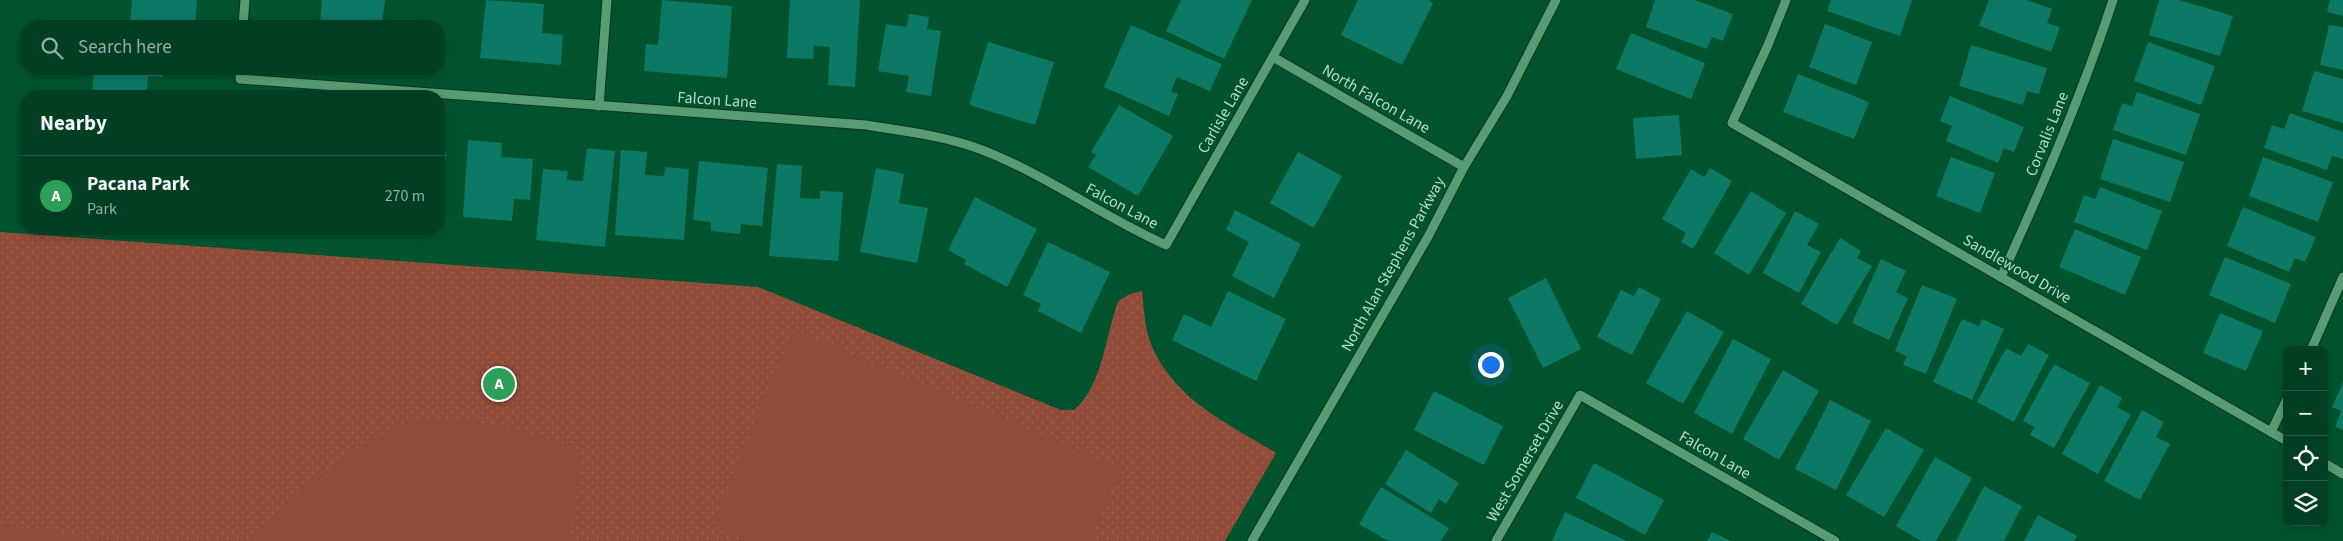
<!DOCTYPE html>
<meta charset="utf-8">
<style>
:root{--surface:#013e22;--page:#0b452a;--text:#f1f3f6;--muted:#96aea5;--line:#235740;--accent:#fc86e3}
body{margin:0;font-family:"Source Sans 3",sans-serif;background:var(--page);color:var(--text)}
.controls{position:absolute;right:15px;bottom:15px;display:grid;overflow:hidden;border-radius:10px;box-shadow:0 2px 8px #0003}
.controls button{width:45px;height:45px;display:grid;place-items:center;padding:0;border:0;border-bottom:1px solid var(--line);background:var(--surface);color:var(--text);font:25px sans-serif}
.you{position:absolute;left:1490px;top:364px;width:18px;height:18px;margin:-12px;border:4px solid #fff;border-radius:50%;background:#1a73e8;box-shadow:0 0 0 8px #1a73e833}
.badge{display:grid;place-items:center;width:32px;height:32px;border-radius:50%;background:var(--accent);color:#fff;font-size:16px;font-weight:700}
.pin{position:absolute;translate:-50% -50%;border:2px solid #fff;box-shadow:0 1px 5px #0006}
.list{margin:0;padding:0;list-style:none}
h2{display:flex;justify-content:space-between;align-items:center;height:65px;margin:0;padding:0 20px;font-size:21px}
h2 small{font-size:16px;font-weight:400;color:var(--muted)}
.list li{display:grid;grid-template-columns:32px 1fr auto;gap:15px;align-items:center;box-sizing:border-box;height:80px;padding:0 20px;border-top:1px solid var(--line)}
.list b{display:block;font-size:19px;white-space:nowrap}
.list p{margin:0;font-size:16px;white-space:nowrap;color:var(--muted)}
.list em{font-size:16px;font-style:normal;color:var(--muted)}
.icon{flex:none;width:28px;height:28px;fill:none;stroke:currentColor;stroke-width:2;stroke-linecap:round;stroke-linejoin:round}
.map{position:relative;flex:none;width:2343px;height:541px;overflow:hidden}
.search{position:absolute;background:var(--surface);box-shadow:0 2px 8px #0003;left:20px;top:20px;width:425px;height:55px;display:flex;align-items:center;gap:12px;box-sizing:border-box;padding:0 18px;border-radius:20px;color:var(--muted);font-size:19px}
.panel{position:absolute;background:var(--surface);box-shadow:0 2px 8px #0003;left:20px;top:90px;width:425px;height:145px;border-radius:20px}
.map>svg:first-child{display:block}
.grass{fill:url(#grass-dots)}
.pitch{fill:#904b39}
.building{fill:#0c7965}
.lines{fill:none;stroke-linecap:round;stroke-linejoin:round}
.minor-casing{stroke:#0e331f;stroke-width:11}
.minor{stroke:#589c73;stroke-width:9}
.labels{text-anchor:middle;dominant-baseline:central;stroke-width:4;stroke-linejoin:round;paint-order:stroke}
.street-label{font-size:16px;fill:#bbdcc6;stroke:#01532e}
</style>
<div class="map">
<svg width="2343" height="541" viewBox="0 0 2343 541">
<defs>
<pattern id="grass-dots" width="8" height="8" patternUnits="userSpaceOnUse" patternTransform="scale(1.25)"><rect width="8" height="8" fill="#904b39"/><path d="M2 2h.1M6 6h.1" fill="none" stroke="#9e6454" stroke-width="1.8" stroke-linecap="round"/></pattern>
</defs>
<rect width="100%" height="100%" fill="#01532e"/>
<path class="grass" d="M 0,232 L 758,287 L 1061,410 L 1074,410 C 1102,387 1106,334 1118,301 L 1130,294 L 1142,291 C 1144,311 1145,333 1154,351 C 1180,403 1229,424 1276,453 L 1225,541 L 0,541 Z"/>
<g class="pitch">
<polygon points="794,330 1121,468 1090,541 750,541 712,525"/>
<path d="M 457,419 C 500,426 546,431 583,456 L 569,541 L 246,541 C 279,505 358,440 403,424 C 420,418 439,419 457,419 Z"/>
<polygon points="0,524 106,541 0,541"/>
</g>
<g class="building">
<polygon points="132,0 197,0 195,26 130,26"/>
<polygon points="322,0 385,0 382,26 295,26 295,21 320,23"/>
<polygon points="486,0 544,4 542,33 563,35 561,65 480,58"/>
<polygon points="662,0 732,6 727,78 644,71 646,44 658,45"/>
<polygon points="790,0 860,0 855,87 828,85 830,47 814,46 813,59 787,58"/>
<polygon points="1181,0 1252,0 1224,59 1166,31"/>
<polygon points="1358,0 1428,0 1433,3 1402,65 1341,35"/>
<polygon points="1655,0 1695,0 1733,14 1723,41 1712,37 1707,49 1646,27"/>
<polygon points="1831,0 1912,0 1900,36 1827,11"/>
<polygon points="1989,0 2027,0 2052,9 2047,23 2060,27 2051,52 1979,26"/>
<polygon points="2159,0 2179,0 2233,16 2220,56 2149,35"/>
<polygon points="2330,0 2343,0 2343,16 2327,12"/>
<polygon points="909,14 929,17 927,29 941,31 931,96 906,92 909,76 878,71 886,24 907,27"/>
<polygon points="1825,24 1872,42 1856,85 1809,67"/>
<polygon points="1131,25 1222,64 1210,91 1177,77 1171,91 1178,94 1169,116 1104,87"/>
<polygon points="2329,25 2343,27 2343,70 2320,65"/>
<polygon points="1631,33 1705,63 1691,99 1616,69"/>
<polygon points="988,42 1054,62 1035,125 969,105"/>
<polygon points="2148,42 2215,66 2201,105 2134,81"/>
<polygon points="1971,45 2047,68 2039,94 2027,91 2023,105 1959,86"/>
<polygon points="94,69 163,69 162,77 148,76 147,92 173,96 92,96"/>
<polygon points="2314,71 2343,79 2343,123 2302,111"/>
<polygon points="1798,74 1869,102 1854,139 1783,112"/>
<polygon points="2137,92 2200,114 2186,155 2113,130 2122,103 2132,106"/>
<polygon points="1950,96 2024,127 2014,152 2004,148 1998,163 1946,141 1952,126 1940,121"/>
<polygon points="1119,105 1173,136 1138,196 1088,167 1096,155 1091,152"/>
<polygon points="2290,113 2343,132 2343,159 2332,156 2327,170 2264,148 2272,125 2284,129"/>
<polygon points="1679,115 1682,155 1636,159 1633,118"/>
<polygon points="2113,139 2184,162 2170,202 2100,179"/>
<polygon points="468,140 502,143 501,157 533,159 530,200 514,199 512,221 463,217"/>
<polygon points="587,148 615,151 605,247 536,240 543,169 568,171 567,180 583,181"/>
<polygon points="621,150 647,152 645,175 664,176 665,167 689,169 684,240 615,235"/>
<polygon points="439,151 446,152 441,211 439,211"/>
<polygon points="1298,152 1342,176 1314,228 1270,203"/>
<polygon points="1951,157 1995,173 1980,213 1936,196"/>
<polygon points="2263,157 2333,182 2318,222 2249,196"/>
<polygon points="699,161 768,168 762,226 741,224 740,234 711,231 711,222 693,220"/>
<polygon points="777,164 802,166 800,198 820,199 820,191 843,192 838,261 769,256"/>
<polygon points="876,168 904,174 899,203 928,208 917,263 860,252"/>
<polygon points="1710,168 1732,181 1693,249 1681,242 1686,233 1662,219 1691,169 1704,177"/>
<polygon points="2100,187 2162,211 2147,250 2074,222 2084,195 2095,199"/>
<polygon points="1751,191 1786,213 1749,275 1714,253"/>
<polygon points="975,197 1037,229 1007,287 964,264 966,260 948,250"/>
<polygon points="2243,207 2316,237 2305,262 2295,258 2289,272 2227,246"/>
<polygon points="1235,210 1301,244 1274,298 1232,276 1249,242 1226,230"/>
<polygon points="1795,211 1819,224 1807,245 1821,252 1799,293 1763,273"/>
<polygon points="2075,229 2141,257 2125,295 2059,267"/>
<polygon points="1840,238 1861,251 1857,258 1872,266 1837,325 1801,304"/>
<polygon points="1048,242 1110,272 1081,333 1038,311 1041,304 1023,295"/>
<polygon points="2225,257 2291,284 2275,323 2209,295"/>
<polygon points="1881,259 1906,271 1896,292 1908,298 1889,340 1852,323"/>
<polygon points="1546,278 1581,349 1543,368 1508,298"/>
<polygon points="1922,285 1957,299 1926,374 1903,365 1907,356 1895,351"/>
<polygon points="1639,287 1661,299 1632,355 1597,337 1621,290 1634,296"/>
<polygon points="1228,291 1286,319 1256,381 1172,340 1184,314 1211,327"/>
<polygon points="1687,311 1724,332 1683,404 1646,383"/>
<polygon points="2220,313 2263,331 2246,371 2203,353"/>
<polygon points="1962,319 1979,326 1982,319 2004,329 1972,400 1933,382"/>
<polygon points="1733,339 1771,359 1732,434 1694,413"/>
<polygon points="2028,344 2049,355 2014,422 1977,402 2006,348 2021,356"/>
<polygon points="2054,364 2090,383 2054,448 2030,435 2035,427 2023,421"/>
<polygon points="1783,370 1819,391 1779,460 1743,439"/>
<polygon points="2343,382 2343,430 2335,427 2341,411 2332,407"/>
<polygon points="2100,385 2122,398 2117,407 2131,415 2098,474 2062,454"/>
<polygon points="1434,391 1503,426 1484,465 1414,430"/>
<polygon points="1830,400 1871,421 1836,490 1795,469"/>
<polygon points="2142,410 2164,422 2156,437 2170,444 2140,500 2104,481"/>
<polygon points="1886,428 1924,450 1884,517 1846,495"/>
<polygon points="1406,450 1459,483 1446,504 1439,499 1431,513 1385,484"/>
<polygon points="1935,457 1972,478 1936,541 1921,541 1896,526"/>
<polygon points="1594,463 1664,500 1645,535 1576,498"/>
<polygon points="1984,486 2022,506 2004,541 1956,541"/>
<polygon points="1381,487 1449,528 1441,541 1388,541 1359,524"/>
<polygon points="1565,512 1627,541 1552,541"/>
<polygon points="2038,515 2077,536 2074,541 2024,541"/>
<polygon points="1712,532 1731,541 1707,541"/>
</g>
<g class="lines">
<g class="minor-casing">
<g id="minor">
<polyline points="1786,0 1768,45 1732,123 2287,441"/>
<polyline points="243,26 245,0"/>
<polyline points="1273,57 1464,167"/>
<path d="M 241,69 L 240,79 L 866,125 C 902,131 939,135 974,147 C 1041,171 1101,216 1166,245 L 1305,0"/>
<polyline points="599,106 607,0"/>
<path d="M 2001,277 C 2043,186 2082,95 2113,0"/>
<polyline points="2311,350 2343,277"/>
<polyline points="2271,432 2287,399"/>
<polyline points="2324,463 2343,474"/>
<polyline points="1252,541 1429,235 1464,167 1507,96 1556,0"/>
<polyline points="1496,541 1580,395 1835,541"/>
</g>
</g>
<use href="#minor" class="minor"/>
</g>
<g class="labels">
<g class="street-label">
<text transform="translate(1376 99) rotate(30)">North Falcon Lane</text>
<text transform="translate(717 100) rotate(4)">Falcon Lane</text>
<text transform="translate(1223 115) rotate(-60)">Carlisle Lane</text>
<text transform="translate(2047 134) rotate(-68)">Corvalis Lane</text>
<text transform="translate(1122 206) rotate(28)">Falcon Lane</text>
<text transform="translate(1393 264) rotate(-61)">North Alan Stephens Parkway</text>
<text transform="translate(2017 269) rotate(30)">Sandlewood Drive</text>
<text transform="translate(1715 455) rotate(30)">Falcon Lane</text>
<text transform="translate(1525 461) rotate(-60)">West Somerset Drive</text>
</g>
</g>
</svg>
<div class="controls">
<button>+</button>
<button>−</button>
<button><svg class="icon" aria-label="locate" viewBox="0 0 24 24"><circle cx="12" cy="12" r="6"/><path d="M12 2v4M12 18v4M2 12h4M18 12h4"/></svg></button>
<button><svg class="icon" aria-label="layers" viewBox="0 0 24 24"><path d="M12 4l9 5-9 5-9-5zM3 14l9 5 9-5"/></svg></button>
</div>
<div class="you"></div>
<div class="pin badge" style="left:499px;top:384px;background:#2e9e5b">A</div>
<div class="search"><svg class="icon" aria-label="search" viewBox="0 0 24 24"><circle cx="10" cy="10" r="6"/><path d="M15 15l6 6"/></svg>Search here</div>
<section class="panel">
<h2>Nearby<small></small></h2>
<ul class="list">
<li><span class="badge" style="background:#2e9e5b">A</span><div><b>Pacana Park</b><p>Park</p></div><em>270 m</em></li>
</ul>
</section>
</div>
